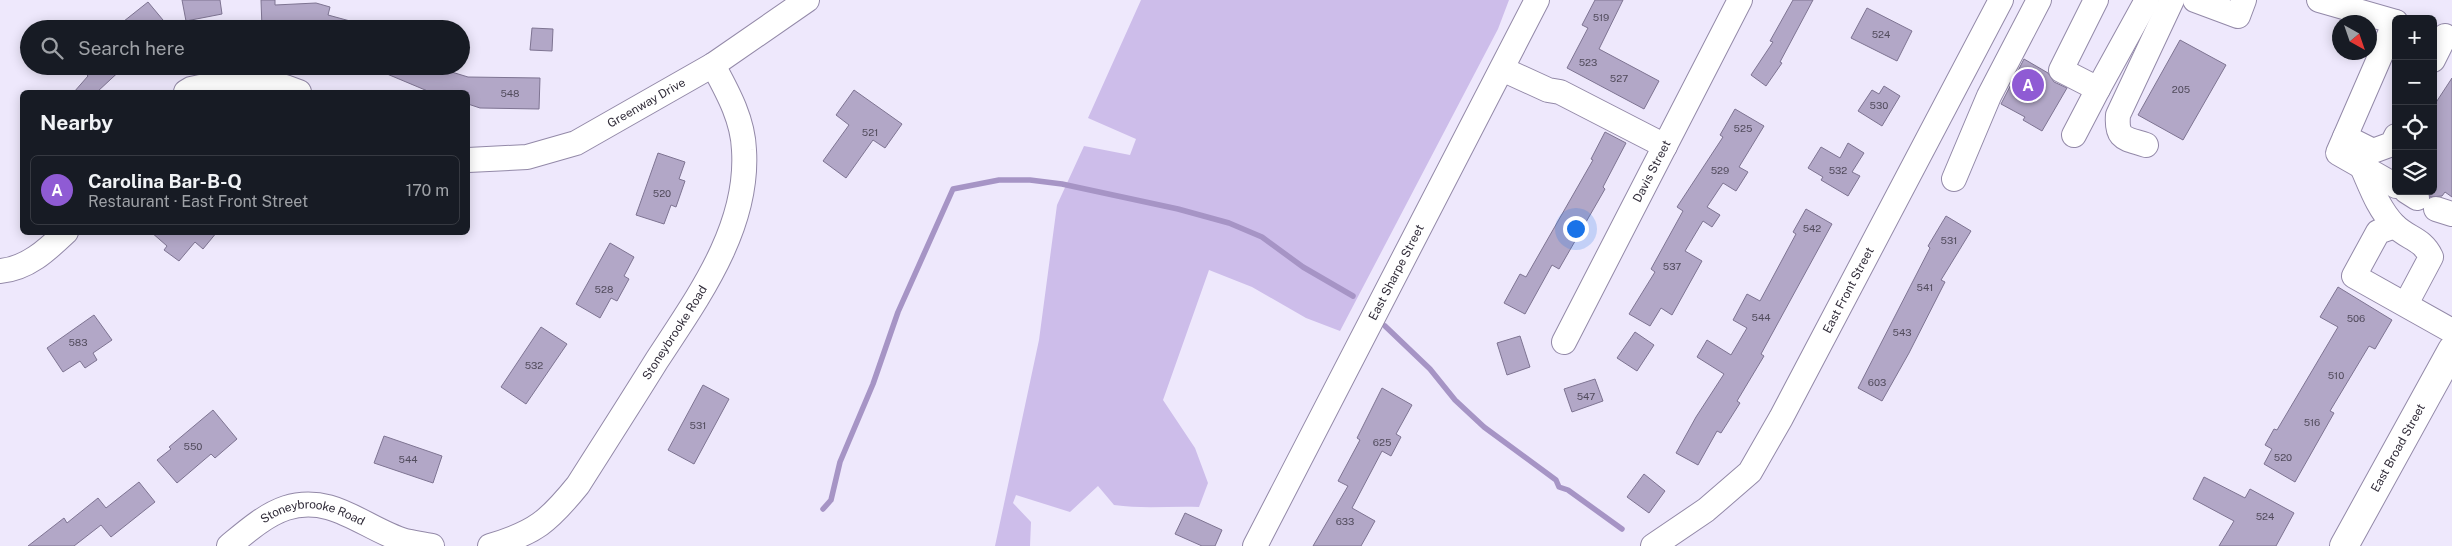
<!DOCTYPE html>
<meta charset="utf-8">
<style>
:root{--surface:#171b24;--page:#242831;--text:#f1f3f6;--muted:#9ea1a6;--line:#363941;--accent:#8f5bd4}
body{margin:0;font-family:"Public Sans",sans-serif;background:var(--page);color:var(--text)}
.controls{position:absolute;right:15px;top:15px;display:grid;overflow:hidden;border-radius:8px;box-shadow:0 2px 12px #0003}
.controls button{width:45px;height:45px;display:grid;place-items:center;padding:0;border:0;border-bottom:1px solid var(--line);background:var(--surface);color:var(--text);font:25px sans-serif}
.compass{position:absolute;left:2332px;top:15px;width:45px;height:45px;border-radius:50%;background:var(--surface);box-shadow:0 2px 12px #0003;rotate:140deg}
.you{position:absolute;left:1575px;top:228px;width:18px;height:18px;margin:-12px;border:4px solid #fff;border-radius:50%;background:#1a73e8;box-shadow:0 0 0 8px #1a73e833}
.badge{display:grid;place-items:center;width:32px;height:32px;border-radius:50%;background:var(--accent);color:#fff;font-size:16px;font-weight:700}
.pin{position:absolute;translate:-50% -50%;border:2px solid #fff;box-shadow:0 1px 5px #0006}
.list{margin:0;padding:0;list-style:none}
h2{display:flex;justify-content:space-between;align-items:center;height:65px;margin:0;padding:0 20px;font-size:21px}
h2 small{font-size:16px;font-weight:400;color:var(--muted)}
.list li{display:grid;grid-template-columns:32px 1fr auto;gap:15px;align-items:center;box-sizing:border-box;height:70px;margin:0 10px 10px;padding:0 10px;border:1px solid var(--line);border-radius:8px}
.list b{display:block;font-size:19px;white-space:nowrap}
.list p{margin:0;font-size:16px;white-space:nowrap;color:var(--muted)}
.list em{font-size:16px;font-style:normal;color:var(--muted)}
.icon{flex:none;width:28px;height:28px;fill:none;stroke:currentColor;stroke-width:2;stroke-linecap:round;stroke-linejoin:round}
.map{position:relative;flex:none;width:2452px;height:546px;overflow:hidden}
.search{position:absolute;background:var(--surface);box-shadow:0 2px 12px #0003;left:20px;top:20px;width:450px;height:55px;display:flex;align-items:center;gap:12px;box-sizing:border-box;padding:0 18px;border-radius:28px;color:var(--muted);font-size:19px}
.panel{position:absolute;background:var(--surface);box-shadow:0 2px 12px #0003;left:20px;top:90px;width:450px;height:145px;border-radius:8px}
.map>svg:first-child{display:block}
.green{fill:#cdbdea}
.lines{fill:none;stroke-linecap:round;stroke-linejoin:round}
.stream{stroke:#a694c5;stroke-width:5.5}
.building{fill:#b2a7c7;stroke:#7e7492}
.minor-casing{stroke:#9389a8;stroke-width:26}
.major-casing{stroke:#9389a8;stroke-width:30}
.minor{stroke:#fff;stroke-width:24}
.major{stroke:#fff;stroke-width:28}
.labels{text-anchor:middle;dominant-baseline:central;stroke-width:4;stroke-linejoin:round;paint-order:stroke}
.number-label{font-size:10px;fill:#524c5d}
.street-label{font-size:12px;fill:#322d3a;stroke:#eee8fc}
</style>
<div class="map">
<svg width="2452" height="546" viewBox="0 0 2452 546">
<rect width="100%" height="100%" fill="#eee8fc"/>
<path class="green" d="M 1141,0 L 1509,0 L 1498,29 L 1340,331 L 1306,318 L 1252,287 L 1209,270 L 1163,400 L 1195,448 L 1208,483 L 1199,507 C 1170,506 1142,509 1114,505 L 1098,486 L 1070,512 L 1016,495 L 1013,503 L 1031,522 L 1030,546 L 995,546 L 1039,340 L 1057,205 L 1084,146 L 1130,155 L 1136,139 L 1088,118 Z"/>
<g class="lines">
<g class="stream">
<polyline points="1385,326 1430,369 1455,400 1484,427 1556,480 1559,487 1568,490 1622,529"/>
<polyline points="823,509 831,500 840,462 873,384 898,312 953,189 999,180 1030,180 1062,184 1178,209 1229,223 1262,237 1303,267 1353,296"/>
</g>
</g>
<g class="building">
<polygon points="182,0 220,0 222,14 186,21"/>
<polygon points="261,0 275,0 275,5 316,3 330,7 328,15 361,24 360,29 311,29 312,27 262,28"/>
<polygon points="1595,0 1623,0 1599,49 1659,81 1644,109 1567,68 1588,28 1582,25"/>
<polygon points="1793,0 1813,0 1780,62 1782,63 1766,86 1751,75 1773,42 1770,41"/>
<polygon points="148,2 163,20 153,29 114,29"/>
<polygon points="1867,8 1912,31 1897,61 1851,38"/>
<polygon points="532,28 553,29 552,51 530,50"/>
<polygon points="2180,40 2226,65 2183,140 2138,115"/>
<polygon points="2024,59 2048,73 2054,82 2067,88 2042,131 2023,120 2025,117 2001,104"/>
<polygon points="79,66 125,66 97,92 74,92 88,76"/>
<polygon points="368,66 432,66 468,77 540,78 539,109 480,108 468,104 468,92 430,92"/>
<polygon points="2452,78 2452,197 2445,192 2442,196 2430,197 2429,191 2433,191 2433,107"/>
<polygon points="1884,86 1900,96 1882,126 1858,111 1872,90 1879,94"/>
<polygon points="854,90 902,124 885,148 873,140 846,178 823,161 849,125 836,115"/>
<polygon points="1735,109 1764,126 1739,167 1748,172 1736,191 1723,183 1707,207 1720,215 1712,227 1703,221 1685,251 1702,261 1672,315 1661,308 1650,326 1629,314 1655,272 1651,269 1683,211 1677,207 1723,137 1720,135"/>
<polygon points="1605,132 1626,143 1603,187 1605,189 1559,269 1552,265 1525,314 1504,303 1520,274 1526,277 1593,160 1591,159"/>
<polygon points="1848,143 1864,153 1852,172 1860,176 1848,196 1821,180 1823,177 1808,168 1821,147 1840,158"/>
<polygon points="658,153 685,162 679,179 685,181 676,207 671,205 664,224 636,215"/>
<polygon points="1806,209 1832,224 1761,354 1764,356 1737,401 1740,403 1721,433 1717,431 1698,465 1676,453 1696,417 1724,374 1697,357 1707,340 1731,355 1747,328 1733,320 1747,294 1760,301 1796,234 1793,232"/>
<polygon points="1946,216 1971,231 1941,280 1945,282 1909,353 1882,401 1858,388 1930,248 1928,246"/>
<polygon points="151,232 217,232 203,249 195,242 179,261 164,250 167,246"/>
<polygon points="610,243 634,257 624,276 629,279 617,301 611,298 600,318 576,304"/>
<polygon points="2338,287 2392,320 2375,349 2369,346 2330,411 2334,413 2295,482 2264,464 2272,449 2265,445 2274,429 2277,430 2338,327 2320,317"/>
<polygon points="94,315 112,340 93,353 97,360 85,368 80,361 63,372 47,348"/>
<polygon points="541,327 567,344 526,404 501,387"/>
<polygon points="1635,332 1654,345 1637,371 1617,358"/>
<polygon points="1520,336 1530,367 1507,375 1497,343"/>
<polygon points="1595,379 1603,401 1572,412 1564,389"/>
<polygon points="703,385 729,399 694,464 668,450"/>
<polygon points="1382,388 1412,405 1396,434 1401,437 1391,456 1382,451 1352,508 1375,521 1361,546 1313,546 1348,486 1338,481 1360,440 1357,438"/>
<polygon points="213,410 237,439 215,458 211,454 177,483 157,460 171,449 169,447"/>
<polygon points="384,436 442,456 433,483 374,463"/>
<polygon points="1644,474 1665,491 1649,513 1627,497"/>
<polygon points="2204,477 2245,498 2250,489 2294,513 2276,546 2219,546 2234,521 2193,499"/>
<polygon points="139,482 155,502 111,537 101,525 74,546 28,546 64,518 67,523 98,498 106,508"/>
<polygon points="1185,513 1222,530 1215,546 1202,546 1175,534"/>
</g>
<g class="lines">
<g class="minor-casing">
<g id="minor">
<polyline points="2096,0 2061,70 2098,89 2147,0"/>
<polyline points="2195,0 2238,16 2244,0"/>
<polyline points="2319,0 2396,22"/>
<polyline points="2395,22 2338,153 2396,186"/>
<polyline points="2433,60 2445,36"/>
<polyline points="1502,69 1548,90 1560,92 1665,146"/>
<path d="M 186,92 L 191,89 C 233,80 258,75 299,92"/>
<polyline points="2074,135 2098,89"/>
<polyline points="2345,137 2373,151 2392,144 2396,136"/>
<path d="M 2146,145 C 2125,138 2116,140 2118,115 L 2172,0"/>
<path id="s1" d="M 468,160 L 527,157 L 576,143 L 713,65 L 807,0"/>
<path d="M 2362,167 C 2371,187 2378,208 2394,225 C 2408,239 2422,238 2431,257 L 2406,304"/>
<polyline points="1954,179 1989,96 2039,0"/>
<polyline points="2406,191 2417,198"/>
<polyline points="2436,209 2452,214"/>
<polyline points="2395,226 2378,232 2354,276 2452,331"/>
<path d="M 0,271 C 27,269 47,250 66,232"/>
<path id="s2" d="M 1564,342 L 1740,0"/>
<path id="s3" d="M 229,546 C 246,532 265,515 286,508 C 332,493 365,529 405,541 C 414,543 423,544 432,546"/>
<path id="s4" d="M 490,546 C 535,533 549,521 578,485 C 604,444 631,402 657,360 C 698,297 749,228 744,150 C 743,119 727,91 713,65"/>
<path id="s5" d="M 1255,546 L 1537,0"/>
<path id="s6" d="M 1653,546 L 1706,510 L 1750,472 L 1781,418 L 2001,0"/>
</g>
</g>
<g class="major-casing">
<g id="major">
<path id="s7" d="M 2344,546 L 2452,350"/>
</g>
</g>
<use href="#minor" class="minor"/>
<use href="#major" class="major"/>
</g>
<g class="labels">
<g class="number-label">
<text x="1601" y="17">519</text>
<text x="1881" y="34">524</text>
<text x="1588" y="62">523</text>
<text x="1619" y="78">527</text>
<text x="2181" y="89">205</text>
<text x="510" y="93">548</text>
<text x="1879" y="105">530</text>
<text x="1743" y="128">525</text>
<text x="870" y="132">521</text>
<text x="1720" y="170">529</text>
<text x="1838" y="170">532</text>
<text x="662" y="193">520</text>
<text x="1812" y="228">542</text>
<text x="1949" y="240">531</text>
<text x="1672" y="266">537</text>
<text x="1925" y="287">541</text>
<text x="604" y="289">528</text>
<text x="1761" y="317">544</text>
<text x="2356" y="318">506</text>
<text x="1902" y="332">543</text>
<text x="78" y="342">583</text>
<text x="534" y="365">532</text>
<text x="2336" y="375">510</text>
<text x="1877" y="382">603</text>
<text x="1586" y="396">547</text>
<text x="2312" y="422">516</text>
<text x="698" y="425">531</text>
<text x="1382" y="442">625</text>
<text x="193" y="446">550</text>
<text x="2283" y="457">520</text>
<text x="408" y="459">544</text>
<text x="2265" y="516">524</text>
<text x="1345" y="521">633</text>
</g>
<g class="street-label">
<text stroke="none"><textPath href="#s1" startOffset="191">Greenway Drive</textPath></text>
<text stroke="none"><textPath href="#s2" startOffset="192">Davis Street</textPath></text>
<text stroke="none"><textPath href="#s5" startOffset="308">East Sharpe Street</textPath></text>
<text stroke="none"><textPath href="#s6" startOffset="329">East Front Street</textPath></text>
<text stroke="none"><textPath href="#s4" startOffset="290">Stoneybrooke Road</textPath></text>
<text stroke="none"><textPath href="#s7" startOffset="112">East Broad Street</textPath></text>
<text stroke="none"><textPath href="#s3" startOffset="96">Stoneybrooke Road</textPath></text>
</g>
</g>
</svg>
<div class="controls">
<button>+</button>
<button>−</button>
<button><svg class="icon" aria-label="locate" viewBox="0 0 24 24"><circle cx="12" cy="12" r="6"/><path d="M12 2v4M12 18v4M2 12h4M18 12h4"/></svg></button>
<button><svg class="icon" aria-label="layers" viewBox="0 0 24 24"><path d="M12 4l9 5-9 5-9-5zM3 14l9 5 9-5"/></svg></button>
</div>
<svg class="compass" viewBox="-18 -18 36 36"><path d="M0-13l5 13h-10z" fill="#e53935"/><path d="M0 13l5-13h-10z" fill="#9ea1a6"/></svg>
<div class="you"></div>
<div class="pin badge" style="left:2028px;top:85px">A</div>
<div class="search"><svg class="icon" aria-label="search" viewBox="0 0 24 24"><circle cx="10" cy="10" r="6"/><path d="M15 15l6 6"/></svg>Search here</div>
<section class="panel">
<h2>Nearby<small></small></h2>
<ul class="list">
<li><span class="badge">A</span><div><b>Carolina Bar-B-Q</b><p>Restaurant · East Front Street</p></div><em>170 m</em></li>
</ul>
</section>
</div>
